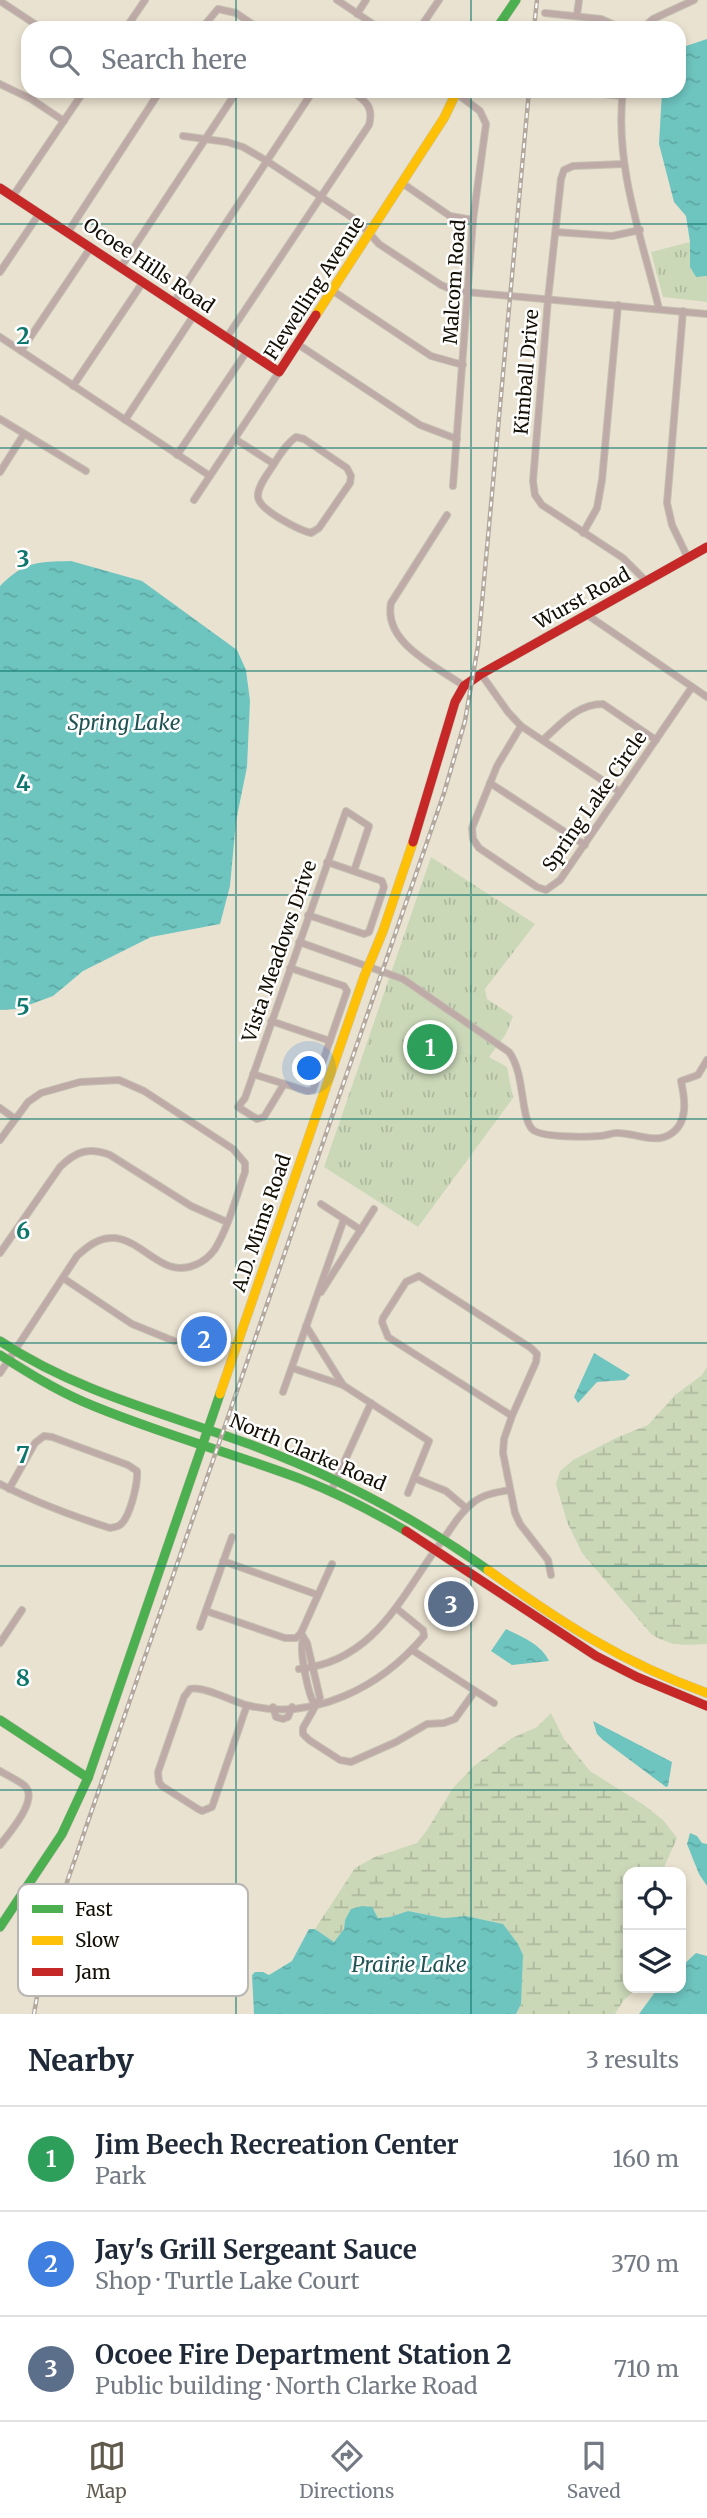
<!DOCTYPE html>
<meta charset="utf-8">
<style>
:root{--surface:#fff;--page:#f6f6f7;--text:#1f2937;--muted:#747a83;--line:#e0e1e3;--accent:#605a4c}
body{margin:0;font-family:Merriweather,serif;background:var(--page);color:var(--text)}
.controls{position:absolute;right:21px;bottom:21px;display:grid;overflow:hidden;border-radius:14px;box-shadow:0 4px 10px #0003}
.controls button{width:63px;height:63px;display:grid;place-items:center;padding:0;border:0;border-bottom:2px solid var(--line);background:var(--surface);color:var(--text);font:35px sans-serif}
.you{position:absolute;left:310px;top:1069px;width:24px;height:24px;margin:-18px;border:5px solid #fff;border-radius:50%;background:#1a73e8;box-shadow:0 0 0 10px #1a73e833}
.badge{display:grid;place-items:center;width:46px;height:46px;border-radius:50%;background:var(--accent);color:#fff;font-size:23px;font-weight:700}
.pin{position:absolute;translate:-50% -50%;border:4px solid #fff;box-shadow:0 2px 7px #0006}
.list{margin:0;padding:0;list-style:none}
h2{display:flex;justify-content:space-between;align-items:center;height:91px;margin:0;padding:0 28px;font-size:30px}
h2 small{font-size:23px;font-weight:400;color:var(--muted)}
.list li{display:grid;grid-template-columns:46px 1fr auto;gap:21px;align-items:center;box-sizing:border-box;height:105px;padding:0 28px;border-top:2px solid var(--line)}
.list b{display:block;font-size:26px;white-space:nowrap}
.list p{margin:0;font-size:23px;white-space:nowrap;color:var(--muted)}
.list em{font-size:23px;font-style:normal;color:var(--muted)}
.icon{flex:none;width:38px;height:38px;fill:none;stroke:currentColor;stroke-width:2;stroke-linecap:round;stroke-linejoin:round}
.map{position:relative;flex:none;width:707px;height:2014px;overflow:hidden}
.search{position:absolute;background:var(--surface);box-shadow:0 4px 10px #0003;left:21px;right:21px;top:21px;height:77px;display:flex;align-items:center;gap:18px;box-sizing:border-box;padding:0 24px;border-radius:21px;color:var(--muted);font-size:26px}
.sheet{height:406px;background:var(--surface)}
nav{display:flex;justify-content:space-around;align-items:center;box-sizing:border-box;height:98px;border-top:2px solid var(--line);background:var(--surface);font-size:19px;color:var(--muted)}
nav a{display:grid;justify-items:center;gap:4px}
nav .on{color:var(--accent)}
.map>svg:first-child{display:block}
.wetland{fill:url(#wetland-marsh)}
.park{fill:url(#park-tufts)}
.water{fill:url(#water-ripples)}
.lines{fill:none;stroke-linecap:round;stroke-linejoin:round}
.street-casing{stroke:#c5c0b2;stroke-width:8}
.fast-casing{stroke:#c5c0b2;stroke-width:10}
.slow-casing{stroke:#c5c0b2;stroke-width:10}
.jam-casing{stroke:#c5c0b2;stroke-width:10}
.street{stroke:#beaba7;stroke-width:6}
.fast{stroke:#4caf50;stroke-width:9}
.slow{stroke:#ffc107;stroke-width:9}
.jam{stroke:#c62828;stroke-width:9}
.rail-casing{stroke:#b4a99f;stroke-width:4.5}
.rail{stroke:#fff;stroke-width:2;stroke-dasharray:5;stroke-linecap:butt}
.grid{fill:none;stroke:#0f766e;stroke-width:2;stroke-opacity:0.55}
.labels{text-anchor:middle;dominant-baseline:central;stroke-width:5;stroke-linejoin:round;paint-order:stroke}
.street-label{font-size:19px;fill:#151005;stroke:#fff}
.water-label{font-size:21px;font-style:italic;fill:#205454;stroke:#fff}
.key{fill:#fff;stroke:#b9b7b4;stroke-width:2}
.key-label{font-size:19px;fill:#151005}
.grid-label{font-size:23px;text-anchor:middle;font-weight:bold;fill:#0f766e;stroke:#fff;stroke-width:5;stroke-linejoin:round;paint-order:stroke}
</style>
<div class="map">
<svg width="707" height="2014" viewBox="0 0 707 2014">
<defs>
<pattern id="wetland-marsh" width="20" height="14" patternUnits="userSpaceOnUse" patternTransform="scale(1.75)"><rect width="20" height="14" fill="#cad8b8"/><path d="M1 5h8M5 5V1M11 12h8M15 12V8" fill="none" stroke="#adb89d"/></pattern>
<pattern id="park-tufts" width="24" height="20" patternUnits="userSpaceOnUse" patternTransform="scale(1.75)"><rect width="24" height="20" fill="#cad8b8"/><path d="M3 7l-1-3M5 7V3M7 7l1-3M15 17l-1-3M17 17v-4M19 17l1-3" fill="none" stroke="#adb89d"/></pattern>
<pattern id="water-ripples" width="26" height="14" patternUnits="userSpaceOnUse" patternTransform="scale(1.75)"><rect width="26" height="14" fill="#6ec5c0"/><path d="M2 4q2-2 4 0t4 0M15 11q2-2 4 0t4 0" fill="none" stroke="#5ea8a4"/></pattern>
</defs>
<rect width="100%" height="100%" fill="#eae2d0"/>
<g class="wetland">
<path d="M 707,1367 L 707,1644 C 683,1645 672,1647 651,1634 L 582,1553 L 567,1522 L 556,1484 L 560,1471 L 573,1460 L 616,1438 L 648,1425 L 675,1395 L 702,1375 Z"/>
<polygon points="551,1713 564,1739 590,1771 644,1805 663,1820 677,1838 662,1872 628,1872 628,1988 637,1988 623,2001 615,2014 516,2014 521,2004 503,1924 466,1916 445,1918 408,1911 390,1917 345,1920 344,1929 334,1942 315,1929 355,1868 375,1857 417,1843 427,1830 453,1788 474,1766 512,1738 537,1727"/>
</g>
<g class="park">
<polygon points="690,242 690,267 696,277 707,276 707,302 663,297 651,252"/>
<polygon points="431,857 535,924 485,989 487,999 513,1016 506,1034 489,1057 507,1067 513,1098 418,1227 324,1167"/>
</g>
<g class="water">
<polygon points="707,39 707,276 696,277 690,267 690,242 686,216 674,202 659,144 662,91 679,91 679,51 686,46"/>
<path d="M 71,561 L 142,581 L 237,650 L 246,670 L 250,701 L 247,767 L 236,821 L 230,886 L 220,924 L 151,937 L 83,971 L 53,996 L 18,1009 L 0,1010 L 0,586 C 25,561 37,562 71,561 Z"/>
<polygon points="594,1353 630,1375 625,1380 597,1382 578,1403 574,1397"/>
<path d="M 506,1629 C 522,1637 541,1644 549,1661 L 512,1665 L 491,1651 Z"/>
<polygon points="593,1721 672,1762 668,1786 666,1787 603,1740 597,1734"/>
<polygon points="690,1833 697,1836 702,1843 707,1844 707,1886 699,1874 687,1844"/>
<polygon points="362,1906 372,1907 378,1918 390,1917 408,1911 444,1918 466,1916 503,1924 518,1944 523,1955 521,2004 516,2014 254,2014 252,1975 255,1972 263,1972 269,1975 292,1961 309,1929 315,1929 334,1942 344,1929 345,1920 351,1909"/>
<polygon points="696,1953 707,1956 707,2014 639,2014 658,1988 681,1988 681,1967"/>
</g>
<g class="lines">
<g class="street-casing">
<g id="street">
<polyline points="337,0 379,28"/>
<polyline points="0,1 41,28"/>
<polyline points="545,13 601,19 621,28"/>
<polyline points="357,14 366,0"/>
<polyline points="577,15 579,0"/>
<polyline points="126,28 145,0"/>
<polyline points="202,28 218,9 236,13 258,28"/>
<polyline points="420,28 439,0"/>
<polyline points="643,28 653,19 694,0"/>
<polyline points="0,84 31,99 64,121"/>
<polyline points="576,91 622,96"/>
<path d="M 623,91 C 614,165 642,238 659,309"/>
<polyline points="183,136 227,142 243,147 267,161 359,222 379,244 441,285 455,291 707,314"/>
<polyline points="624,164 573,166 564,170 561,179 548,299 533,481 535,495 542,505 623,558 647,582"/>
<polyline points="402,183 450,216 473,220"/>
<polyline points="13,196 84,91"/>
<polyline points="68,232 160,91"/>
<polyline points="556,232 612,236 640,230"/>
<polyline points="121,267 237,91"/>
<polyline points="0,272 39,214"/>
<polyline points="333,291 431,356 463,365"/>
<polyline points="174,302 313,91"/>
<polyline points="683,311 667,503 672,525 688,558"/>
<polyline points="0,337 210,476"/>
<path d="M 227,337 L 369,125 C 374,107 366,101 351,91"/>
<polyline points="299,345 420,425 457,439"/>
<polyline points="21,351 91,247"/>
<polyline points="73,386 143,282"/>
<polyline points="0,419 86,471"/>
<polyline points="125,420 194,315"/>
<path d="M 296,437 L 304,439 L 347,468 L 351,476 L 350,483 L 319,528 L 311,533 C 299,530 259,510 258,497 C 257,487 267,475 272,467 C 279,456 286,444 296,437 Z"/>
<polyline points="235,439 274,464"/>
<polyline points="177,455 247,351"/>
<polyline points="0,472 24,434"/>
<polyline points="453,486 473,220 486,124 480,111 456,93"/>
<polyline points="194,500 279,372"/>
<path d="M 447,515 L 391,603 C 383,643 436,666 464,686"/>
<polyline points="583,533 597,508 602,480 618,305"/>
<polyline points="586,614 707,697"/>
<polyline points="481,674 508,712 521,726 620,792"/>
<polyline points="521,726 497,766 472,828 473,839 479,848 537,887 546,890 560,880 692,687"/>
<path d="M 543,740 C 561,724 577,704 603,704 L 656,740"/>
<polyline points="490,783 585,845"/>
<polyline points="308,915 364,934 369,932 384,887 382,881 327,862"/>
<path d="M 299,942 L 403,979 L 509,1052 C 525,1073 520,1115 532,1129 C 540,1138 587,1137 600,1136 C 606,1136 611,1133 616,1133 C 633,1132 653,1144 669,1135 C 689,1124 685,1099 681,1081 L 698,1075 L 707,1060"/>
<polyline points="271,1021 330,1041"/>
<polyline points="253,1074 307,1091 313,1090 347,991 344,986 290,968"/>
<polyline points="284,1084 264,1117 257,1119 238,1107 245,1098 346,811 369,826 354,871"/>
<polyline points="0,1108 14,1118"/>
<path d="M 0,1140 L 28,1102 L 41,1093 L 80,1082 L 119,1080 L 144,1091 L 233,1149 L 245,1163 L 245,1172 C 236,1197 229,1226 215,1249 C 210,1256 203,1262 195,1265 C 163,1279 144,1241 115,1238 C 99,1237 88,1246 77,1256 L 0,1373"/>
<polyline points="321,1204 361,1230"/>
<path d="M 0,1253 L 60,1167 C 76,1151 89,1147 110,1155 L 191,1206 L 227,1222"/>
<polyline points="63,1278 132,1324 174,1341"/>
<polyline points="321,1292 374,1209"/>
<polyline points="306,1326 343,1385"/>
<polyline points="292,1368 343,1385 429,1441 408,1493"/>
<polyline points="283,1392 344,1219"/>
<polyline points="512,1416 388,1337 382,1322 383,1318 406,1282 419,1276 531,1348 537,1354 536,1362 512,1416 504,1439 503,1453 515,1513 520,1524 548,1560 551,1575"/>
<polyline points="414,1478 446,1491 466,1508"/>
<path d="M 0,1484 C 35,1502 72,1516 110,1528 C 114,1527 117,1527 120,1525 C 130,1518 138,1483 137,1471 L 128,1465 L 52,1437 L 44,1436 L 35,1443 L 9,1489"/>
<polyline points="331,1491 371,1403"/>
<polyline points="223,1561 318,1595"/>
<polyline points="332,1564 301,1633 307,1643 320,1698 303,1728 303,1734 309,1740 340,1760 351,1762 396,1742 427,1724 444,1723 455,1719 475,1691"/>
<polyline points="206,1611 285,1638 296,1638 301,1633"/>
<polyline points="200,1627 232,1537"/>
<path d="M 303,1639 C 299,1650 308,1695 315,1705"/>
<polyline points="0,1643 22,1610"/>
<polyline points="412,1650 494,1703"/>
<path d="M 299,1669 C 379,1661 404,1589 447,1534 C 455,1522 463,1510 475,1501 C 485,1494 498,1492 510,1490"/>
<path d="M 247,1705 L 212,1807 L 202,1811 L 198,1809 L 162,1786 L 159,1782 L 158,1772 L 184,1697 L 190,1689 C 202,1685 232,1701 246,1705 C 314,1722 381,1687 424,1636 L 423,1630 L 396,1608"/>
<polyline points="273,1707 276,1717 283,1719 288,1717 292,1707"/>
<path d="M 0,1771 C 8,1776 18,1780 25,1786 C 39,1800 9,1833 0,1845"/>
</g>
</g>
<g class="fast-casing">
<g id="fast">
<polyline points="497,28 516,0"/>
<path d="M 0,1341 C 77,1392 164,1413 249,1444 C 335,1476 414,1517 488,1570"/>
<path d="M 0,1355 C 27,1372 54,1389 84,1402 C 154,1432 229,1452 301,1479 C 337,1493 372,1511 406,1531"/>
<polyline points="0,1720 88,1778"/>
<polyline points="0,1927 62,1834 88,1778 220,1394"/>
</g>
</g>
<g class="slow-casing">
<g id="slow">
<polyline points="316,315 444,118 457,91"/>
<polyline points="220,1394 364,977 383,931 413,842"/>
<path d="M 488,1570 C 560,1622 623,1663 707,1693"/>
</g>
</g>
<g class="jam-casing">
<g id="jam">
<polyline points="0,188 279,372 316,315"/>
<polyline points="413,842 455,702 464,686 481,674 707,547"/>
<polyline points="406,1531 596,1656 637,1677 707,1706"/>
</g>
</g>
<use href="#street" class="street"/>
<use href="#fast" class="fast"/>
<use href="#slow" class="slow"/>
<use href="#jam" class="jam"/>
<g class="rail-casing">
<g id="rail">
<polyline points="534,28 537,0"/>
<polyline points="34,2014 45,1950 57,1911 444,793 465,721 478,646 529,91"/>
</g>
</g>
<use href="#rail" class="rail"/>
</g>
<path class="grid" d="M 236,0 L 236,28M 471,0 L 471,28M 236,91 L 236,2014M 471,91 L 471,2014M 0,224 L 707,224M 0,448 L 707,448M 0,671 L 707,671M 0,895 L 707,895M 0,1119 L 707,1119M 0,1343 L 707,1343M 0,1566 L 707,1566M 0,1790 L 707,1790"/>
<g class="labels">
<g class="street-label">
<text transform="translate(149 265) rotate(34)">Ocoee Hills Road</text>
<text transform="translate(454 282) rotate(-86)">Malcom Road</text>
<text transform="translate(314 288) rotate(-57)">Flewelling Avenue</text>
<text transform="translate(526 372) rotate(-85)">Kimball Drive</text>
<text transform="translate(582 598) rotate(-29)">Wurst Road</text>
<text transform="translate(594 801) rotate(-55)">Spring Lake Circle</text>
<text transform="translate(279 951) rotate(-71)">Vista Meadows Drive</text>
<text transform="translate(261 1223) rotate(-71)">A.D. Mims Road</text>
<text transform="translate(308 1452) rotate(23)">North Clarke Road</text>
</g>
<g class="water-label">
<text x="124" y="722">Spring Lake</text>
<text x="409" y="1964">Prairie Lake</text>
</g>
</g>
<rect x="18" y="1884" width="230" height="112" rx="10" class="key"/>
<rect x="32" y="1905" width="31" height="8" fill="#4caf50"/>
<rect x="32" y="1936" width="31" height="9" fill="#ffc107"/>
<rect x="32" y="1968" width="31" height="8" fill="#c62828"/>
<g class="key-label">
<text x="75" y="1916">Fast</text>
<text x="75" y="1947">Slow</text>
<text x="75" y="1979">Jam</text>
</g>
<g class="grid-label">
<text x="23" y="344">2</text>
<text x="23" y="567">3</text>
<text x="23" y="791">4</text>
<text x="23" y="1015">5</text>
<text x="23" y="1239">6</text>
<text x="23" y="1463">7</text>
<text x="23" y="1686">8</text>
</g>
</svg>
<div class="controls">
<button><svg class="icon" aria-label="locate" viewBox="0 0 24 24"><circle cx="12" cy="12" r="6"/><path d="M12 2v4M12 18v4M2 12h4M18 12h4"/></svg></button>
<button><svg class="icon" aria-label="layers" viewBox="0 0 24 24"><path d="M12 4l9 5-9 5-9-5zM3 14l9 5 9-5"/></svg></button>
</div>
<div class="you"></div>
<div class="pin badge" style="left:430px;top:1047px;background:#2e9e5b">1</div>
<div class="pin badge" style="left:204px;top:1339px;background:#3f7fe0">2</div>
<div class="pin badge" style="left:451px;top:1604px;background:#5c6f8a">3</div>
<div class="search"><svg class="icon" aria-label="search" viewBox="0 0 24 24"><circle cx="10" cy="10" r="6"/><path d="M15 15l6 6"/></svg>Search here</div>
</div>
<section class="sheet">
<h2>Nearby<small>3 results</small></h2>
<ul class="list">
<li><span class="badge" style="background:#2e9e5b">1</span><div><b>Jim Beech Recreation Center</b><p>Park</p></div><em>160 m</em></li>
<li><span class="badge" style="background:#3f7fe0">2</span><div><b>Jay's Grill Sergeant Sauce</b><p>Shop · Turtle Lake Court</p></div><em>370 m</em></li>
<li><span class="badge" style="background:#5c6f8a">3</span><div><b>Ocoee Fire Department Station 2</b><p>Public building · North Clarke Road</p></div><em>710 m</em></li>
</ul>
</section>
<nav>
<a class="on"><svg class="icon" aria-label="map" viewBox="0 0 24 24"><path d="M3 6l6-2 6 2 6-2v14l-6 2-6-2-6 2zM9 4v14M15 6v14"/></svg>Map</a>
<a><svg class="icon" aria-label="directions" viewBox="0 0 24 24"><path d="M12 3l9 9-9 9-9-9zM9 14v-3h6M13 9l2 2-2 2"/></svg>Directions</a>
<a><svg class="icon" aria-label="saved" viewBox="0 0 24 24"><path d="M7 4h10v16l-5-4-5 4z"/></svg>Saved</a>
</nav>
